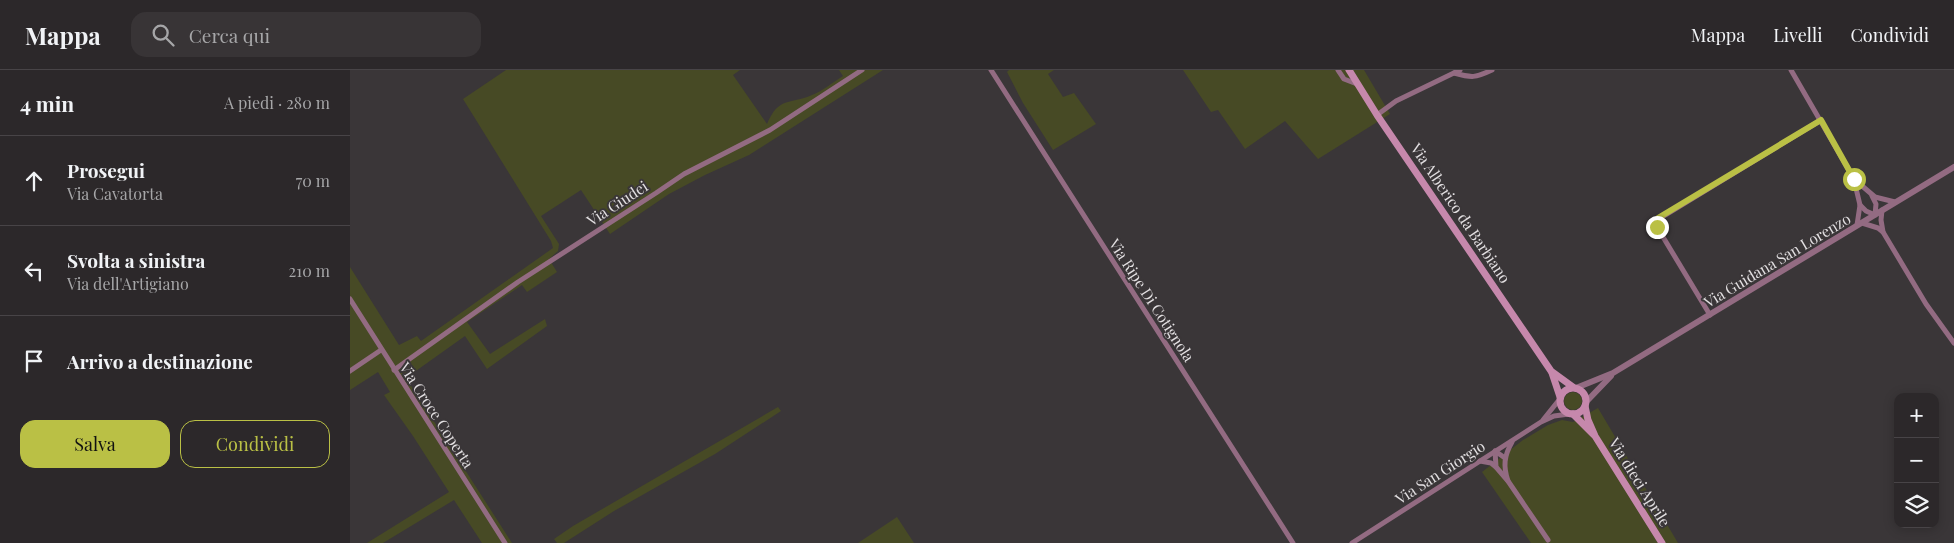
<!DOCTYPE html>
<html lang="it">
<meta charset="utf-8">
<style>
:root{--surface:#2c282a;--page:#383436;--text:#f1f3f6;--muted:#a6a6a8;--line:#484447;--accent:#bac045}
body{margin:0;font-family:"Playfair Display",serif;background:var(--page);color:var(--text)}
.controls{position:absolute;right:15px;bottom:15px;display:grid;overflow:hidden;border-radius:10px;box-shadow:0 2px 12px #0003}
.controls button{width:45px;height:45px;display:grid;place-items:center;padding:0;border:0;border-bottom:1px solid var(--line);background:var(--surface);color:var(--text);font:25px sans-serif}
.stop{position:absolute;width:15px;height:15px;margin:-11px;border:4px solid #bac045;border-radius:50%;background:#fff}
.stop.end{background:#bac045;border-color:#fff;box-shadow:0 1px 5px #0008}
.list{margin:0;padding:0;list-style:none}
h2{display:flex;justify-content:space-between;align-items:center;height:65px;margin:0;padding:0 20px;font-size:21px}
h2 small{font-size:16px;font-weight:400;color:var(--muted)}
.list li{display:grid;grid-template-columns:32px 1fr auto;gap:15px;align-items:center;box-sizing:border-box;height:90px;padding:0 20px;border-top:1px solid var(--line)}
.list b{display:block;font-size:19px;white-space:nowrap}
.list p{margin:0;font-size:16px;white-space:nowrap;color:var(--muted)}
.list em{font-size:16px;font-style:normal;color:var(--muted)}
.actions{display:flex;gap:10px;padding:15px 20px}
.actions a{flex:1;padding:11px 0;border:1px solid var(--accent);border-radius:15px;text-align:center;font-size:18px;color:var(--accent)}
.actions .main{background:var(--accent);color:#111}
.icon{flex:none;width:28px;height:28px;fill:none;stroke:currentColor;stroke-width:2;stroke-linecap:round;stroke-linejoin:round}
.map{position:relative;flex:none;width:1604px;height:473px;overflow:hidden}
header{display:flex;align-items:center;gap:30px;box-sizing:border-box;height:70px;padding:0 25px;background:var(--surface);border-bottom:1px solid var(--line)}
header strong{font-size:24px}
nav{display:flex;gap:28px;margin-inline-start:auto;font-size:18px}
.search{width:350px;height:45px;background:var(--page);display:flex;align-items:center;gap:12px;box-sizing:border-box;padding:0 18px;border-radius:15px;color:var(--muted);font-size:19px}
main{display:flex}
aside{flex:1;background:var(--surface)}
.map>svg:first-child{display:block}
.green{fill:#474a25}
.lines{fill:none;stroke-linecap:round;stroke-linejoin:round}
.minor{stroke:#936b82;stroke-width:5}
.tertiary{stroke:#936b82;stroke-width:6}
.secondary{stroke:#c688ac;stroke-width:7}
.route{stroke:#bac045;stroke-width:6}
.labels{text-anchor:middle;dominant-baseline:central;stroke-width:4;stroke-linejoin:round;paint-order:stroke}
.street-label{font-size:15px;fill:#e3e0e2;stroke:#3a3638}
</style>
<header>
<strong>Mappa</strong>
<div class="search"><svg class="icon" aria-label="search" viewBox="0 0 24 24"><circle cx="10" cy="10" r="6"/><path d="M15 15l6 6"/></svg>Cerca qui</div>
<nav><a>Mappa</a><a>Livelli</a><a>Condividi</a></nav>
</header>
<main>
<aside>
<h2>4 min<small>A piedi · 280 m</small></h2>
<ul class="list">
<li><svg class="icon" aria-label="ahead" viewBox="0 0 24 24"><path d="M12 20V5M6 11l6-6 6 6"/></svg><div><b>Prosegui</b><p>Via Cavatorta</p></div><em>70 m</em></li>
<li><svg class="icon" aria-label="left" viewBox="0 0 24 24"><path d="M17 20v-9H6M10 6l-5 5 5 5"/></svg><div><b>Svolta a sinistra</b><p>Via dell'Artigiano</p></div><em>210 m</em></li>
<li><svg class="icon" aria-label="arrive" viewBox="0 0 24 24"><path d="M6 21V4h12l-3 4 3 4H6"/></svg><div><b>Arrivo a destinazione</b></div></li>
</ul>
<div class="actions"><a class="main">Salva</a><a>Condividi</a></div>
</aside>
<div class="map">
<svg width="1604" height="473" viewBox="0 0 1604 473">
<rect width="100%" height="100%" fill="#3a3638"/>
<g class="green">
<path d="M 156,0 L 390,0 L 383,5 L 417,54 C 429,26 439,35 462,25 C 473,21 483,12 493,6 L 489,0 L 533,0 L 399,85 L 355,105 L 319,124 L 260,164 L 231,120 L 191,146 L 209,174 L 208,181 L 199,189 L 207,202 L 177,222 L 172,215 L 117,252 L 140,284 L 195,249 L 197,256 L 137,299 L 115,266 L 56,308 L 162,473 L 132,473 L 104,430 L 33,473 L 17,473 L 99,422 L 63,366 L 34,325 L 40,322 L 28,302 L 0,320 L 0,197 L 49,275 L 67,266 L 71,271 L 203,178 L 201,171 L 113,29 Z"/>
<polygon points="659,0 704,0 698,4 713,27 724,23 746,54 703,80 673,33 657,2"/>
<polygon points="833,0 1014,0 1040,44 968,89 935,51 895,79 868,40 861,42"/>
<circle cx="1223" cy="331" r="9"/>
<polygon points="428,337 431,341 365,384 264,441 214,473 207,473 204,469 223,456"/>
<polygon points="1248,338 1328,473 1181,473 1132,402 1173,370 1198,355 1212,350 1223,352"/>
<polygon points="547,447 564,473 508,473"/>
</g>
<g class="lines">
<g class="minor">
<polyline points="641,0 943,473"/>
<polyline points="988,0 994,9 1007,14"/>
<polyline points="1441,0 1504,109 1525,127 1545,132"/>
<path d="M 1104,3 C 1122,8 1125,8 1142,0"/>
<polyline points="1027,45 1046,31 1110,0"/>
<polyline points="1504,110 1510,135 1507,155"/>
<polyline points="1510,135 1516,141 1525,145 1526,134 1522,126"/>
<polyline points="1532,140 1531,150 1533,162 1576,234 1604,273"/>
<polyline points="1512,153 1528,158 1533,162"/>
<polyline points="0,229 155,473"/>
<polyline points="1360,245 1307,157 1307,150 1471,50"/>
<polyline points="44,300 168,212 306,123 334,104 420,60 512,0"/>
<polyline points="0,301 31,280"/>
<polyline points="1193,350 1209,330"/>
<polyline points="1155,388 1145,381 1146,397 1158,411 1198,470"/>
<polyline points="1130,391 1141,393 1146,397"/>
<path d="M 1158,411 C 1153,396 1154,386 1162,372"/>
<polyline points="1002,473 1191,352 1204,346 1219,344"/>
</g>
<g class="tertiary">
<polyline points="1226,318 1263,303 1604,97"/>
<polyline points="1236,332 1261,306"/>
</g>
<g class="secondary">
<polyline points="999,0 1027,45 1201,301 1223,317"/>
<polyline points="1202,303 1210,327"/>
<circle cx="1223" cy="331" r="13"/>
<polyline points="1235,336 1238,350 1245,366 1312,473"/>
<polyline points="1223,344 1243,364"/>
</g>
</g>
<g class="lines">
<polyline class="route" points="1307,157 1306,154 1308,148 1471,50 1504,109"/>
</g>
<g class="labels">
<g class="street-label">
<text transform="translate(267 133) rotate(-33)">Via Giudei</text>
<text transform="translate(1111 143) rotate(56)">Via Alberico da Barbiano</text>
<text transform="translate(1427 190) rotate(-31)">Via Guidana San Lorenzo</text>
<text transform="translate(802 230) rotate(57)">Via Ripe Di Cotignola</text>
<text transform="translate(87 345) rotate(57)">Via Croce Coperta</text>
<text transform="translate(1090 402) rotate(-33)">Via San Giorgio</text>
<text transform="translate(1290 412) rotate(58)">Via dieci Aprile</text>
</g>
</g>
</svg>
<div class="controls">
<button>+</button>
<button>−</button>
<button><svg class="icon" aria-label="layers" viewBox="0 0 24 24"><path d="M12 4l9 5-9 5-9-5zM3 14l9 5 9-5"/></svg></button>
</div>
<div class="stop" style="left:1504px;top:109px"></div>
<div class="stop end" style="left:1307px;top:157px"></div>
</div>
</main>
